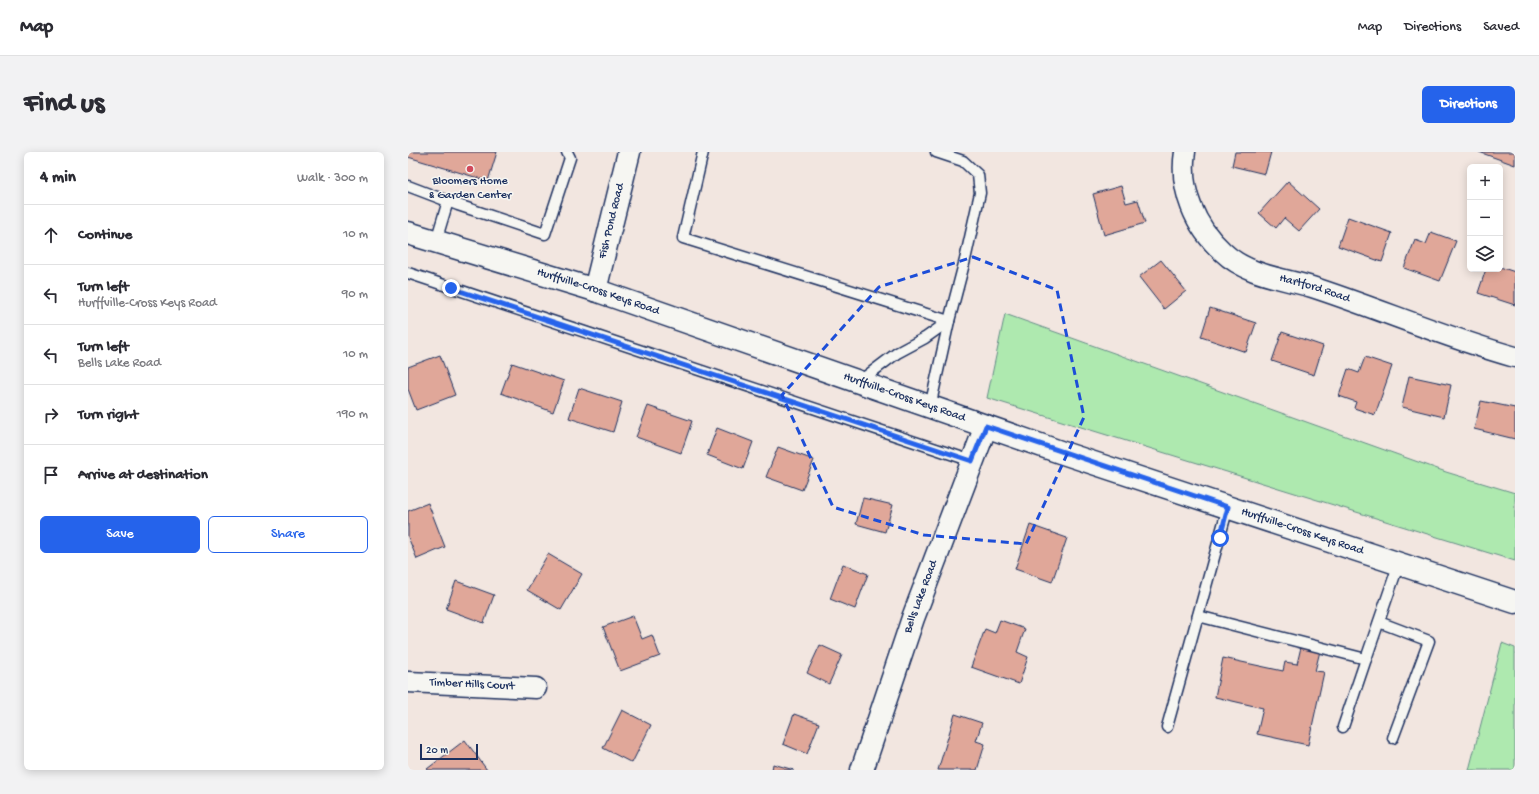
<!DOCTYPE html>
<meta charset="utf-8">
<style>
:root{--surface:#fff;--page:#f2f2f3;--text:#2b2b33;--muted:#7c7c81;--line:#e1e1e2;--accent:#2563eb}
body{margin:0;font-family:"Gochi Hand",sans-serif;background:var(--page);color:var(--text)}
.controls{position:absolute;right:12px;top:12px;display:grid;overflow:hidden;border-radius:6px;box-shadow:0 2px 10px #0003}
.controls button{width:36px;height:36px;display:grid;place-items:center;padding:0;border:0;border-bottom:1px solid var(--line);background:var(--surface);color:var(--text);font:20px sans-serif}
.scale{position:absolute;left:12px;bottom:10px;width:58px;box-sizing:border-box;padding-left:4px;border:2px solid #1b2f5e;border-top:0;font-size:11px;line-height:14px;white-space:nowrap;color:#1b2f5e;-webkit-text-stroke:3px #f6f6f2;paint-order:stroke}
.stop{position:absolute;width:12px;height:12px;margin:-9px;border:3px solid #2563eb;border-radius:50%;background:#fff}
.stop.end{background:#2563eb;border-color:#fff;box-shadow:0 1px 4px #0008}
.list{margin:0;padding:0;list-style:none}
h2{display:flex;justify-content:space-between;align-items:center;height:52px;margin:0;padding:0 16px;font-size:17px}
h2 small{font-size:13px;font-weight:400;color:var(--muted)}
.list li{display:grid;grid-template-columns:26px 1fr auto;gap:12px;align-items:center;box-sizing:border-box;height:60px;padding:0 16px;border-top:1px solid var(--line)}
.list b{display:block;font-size:15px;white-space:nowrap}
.list p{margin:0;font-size:13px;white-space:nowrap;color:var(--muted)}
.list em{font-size:13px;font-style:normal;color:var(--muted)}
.actions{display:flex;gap:8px;padding:12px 16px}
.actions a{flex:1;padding:9px 0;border:1px solid var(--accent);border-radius:6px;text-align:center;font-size:14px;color:var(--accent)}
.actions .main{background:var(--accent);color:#fff}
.icon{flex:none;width:22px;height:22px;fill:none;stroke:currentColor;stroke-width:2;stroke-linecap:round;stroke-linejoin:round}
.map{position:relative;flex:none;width:1107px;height:618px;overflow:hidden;border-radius:6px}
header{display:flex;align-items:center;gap:24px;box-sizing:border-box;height:56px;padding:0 20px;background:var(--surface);border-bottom:1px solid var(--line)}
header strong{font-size:19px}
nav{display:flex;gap:22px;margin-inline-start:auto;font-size:14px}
.intro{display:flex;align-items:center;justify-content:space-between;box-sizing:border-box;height:96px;padding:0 24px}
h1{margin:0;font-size:28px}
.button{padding:10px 18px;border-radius:6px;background:var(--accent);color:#fff;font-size:14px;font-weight:700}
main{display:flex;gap:24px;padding:0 24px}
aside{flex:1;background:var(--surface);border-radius:6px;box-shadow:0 2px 10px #0003}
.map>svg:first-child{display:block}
.green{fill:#aee9af;stroke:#648c86}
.building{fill:#e0a799;stroke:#1b2f5e}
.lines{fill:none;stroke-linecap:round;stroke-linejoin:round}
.lane-casing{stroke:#1b2f5e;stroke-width:13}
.street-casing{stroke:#1b2f5e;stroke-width:23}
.secondary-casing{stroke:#1b2f5e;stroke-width:25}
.lane{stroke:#f6f6f2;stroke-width:10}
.street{stroke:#f6f6f2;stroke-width:20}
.secondary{stroke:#f6f6f2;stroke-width:22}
.route{stroke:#2563eb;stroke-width:5}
.marked{fill:none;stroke:#1d4ed8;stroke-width:3;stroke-dasharray:8 5;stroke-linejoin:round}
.poi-dot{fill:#d1495b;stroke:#f6f6f2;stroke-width:1.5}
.labels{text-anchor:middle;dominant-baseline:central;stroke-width:3;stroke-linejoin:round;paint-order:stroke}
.poi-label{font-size:12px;fill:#1b2f5e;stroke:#f6f6f2}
.street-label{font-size:12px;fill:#1b2f5e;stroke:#f6f6f2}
</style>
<header>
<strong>Map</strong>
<nav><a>Map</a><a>Directions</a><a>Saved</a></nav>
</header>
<div class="intro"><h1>Find us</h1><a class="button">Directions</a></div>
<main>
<aside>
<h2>4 min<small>Walk · 300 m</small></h2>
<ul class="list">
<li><svg class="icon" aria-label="ahead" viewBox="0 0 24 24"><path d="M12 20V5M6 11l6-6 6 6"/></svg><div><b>Continue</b></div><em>10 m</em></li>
<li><svg class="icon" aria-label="left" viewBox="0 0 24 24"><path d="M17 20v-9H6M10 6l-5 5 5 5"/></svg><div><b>Turn left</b><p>Hurffville-Cross Keys Road</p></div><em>90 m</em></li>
<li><svg class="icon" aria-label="left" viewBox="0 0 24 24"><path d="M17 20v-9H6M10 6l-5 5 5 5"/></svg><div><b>Turn left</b><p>Bells Lake Road</p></div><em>10 m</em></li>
<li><svg class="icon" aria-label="right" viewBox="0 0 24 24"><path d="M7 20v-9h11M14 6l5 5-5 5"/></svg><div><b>Turn right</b></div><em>190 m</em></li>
<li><svg class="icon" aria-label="arrive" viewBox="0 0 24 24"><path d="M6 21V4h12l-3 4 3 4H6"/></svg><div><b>Arrive at destination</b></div></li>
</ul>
<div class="actions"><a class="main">Save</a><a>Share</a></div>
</aside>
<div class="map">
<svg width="1107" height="618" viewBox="0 0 1107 618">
<rect width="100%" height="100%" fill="#f2e6e0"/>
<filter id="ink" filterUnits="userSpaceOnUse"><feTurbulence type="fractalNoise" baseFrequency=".025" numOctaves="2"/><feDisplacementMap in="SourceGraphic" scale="8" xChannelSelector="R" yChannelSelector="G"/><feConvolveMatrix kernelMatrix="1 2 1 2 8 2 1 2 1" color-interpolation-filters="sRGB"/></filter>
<g filter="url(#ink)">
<g class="green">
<polygon points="597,162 1038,320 1107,341 1107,409 579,246"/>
<polygon points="1094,491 1107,496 1107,618 1061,618"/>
</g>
<g class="building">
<polygon points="0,0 89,0 80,29 0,5"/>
<polygon points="827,0 863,0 857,22 824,14"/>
<polygon points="1071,0 1107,0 1107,13"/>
<polygon points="880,29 911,57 891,79 876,66 868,76 851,61"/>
<polygon points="713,34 718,51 730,48 737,71 696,83 685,42"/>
<polygon points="940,65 984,81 974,110 930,94"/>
<polygon points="1023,80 1048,89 1032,129 996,116 1007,88 1018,92"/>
<polygon points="753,108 778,139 756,157 731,125"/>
<polygon points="1092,115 1107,120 1107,153 1070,141 1078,117 1092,117"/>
<polygon points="802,156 848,171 838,200 793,185"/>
<polygon points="874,180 915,194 906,223 864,209"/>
<polygon points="32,203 47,243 8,258 0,237 0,215"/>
<polygon points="957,205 984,214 967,263 946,256 948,250 931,244 940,217 951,221"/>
<polygon points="104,211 156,229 145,260 93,241"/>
<polygon points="1001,224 1043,233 1036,265 994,255"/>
<polygon points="171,236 214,250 205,280 161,266"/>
<polygon points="1073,249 1107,256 1107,287 1066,277"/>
<polygon points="240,254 284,269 273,301 228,285"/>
<polygon points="309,276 345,290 335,317 299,303"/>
<polygon points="370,295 406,308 394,338 358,325"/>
<polygon points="455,346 485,353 477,380 448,372"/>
<polygon points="20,351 37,395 9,407 0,385 0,359"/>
<polygon points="622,373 659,386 644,430 607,417"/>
<polygon points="140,402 174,422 153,458 119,438"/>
<polygon points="435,412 460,422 447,457 422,447"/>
<polygon points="48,429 86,443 76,471 38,457"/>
<polygon points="225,464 234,487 244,483 252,504 212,519 195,475"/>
<polygon points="592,468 617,477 609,500 620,505 611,532 563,515 577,477 587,481"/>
<polygon points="412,493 434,503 421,532 399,521"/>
<polygon points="893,495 912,499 907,519 916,520 900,593 849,582 855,556 807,545 815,506 875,519 877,510 889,512"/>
<polygon points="214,558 243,573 224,611 195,596"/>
<polygon points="386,562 411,571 399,602 375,592"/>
<polygon points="547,562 574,571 568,589 577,592 569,618 530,618"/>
<polygon points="57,588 79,618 20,618 19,617"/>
<polygon points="365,612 386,618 364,618"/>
</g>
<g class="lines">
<g class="lane-casing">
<g id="lane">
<polyline points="295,0 275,86 541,169"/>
<polyline points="0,34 50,53 137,82 162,6 159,0"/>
<polyline points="28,89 40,49"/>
<polyline points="0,121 564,309"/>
<polyline points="452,229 489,201 517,186 541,169"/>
<polyline points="522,255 541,169 557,108 572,41 570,23 555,9 528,0"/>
<polyline points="790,464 958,507 935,575"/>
<polyline points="971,470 1021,489 985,586"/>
<polyline points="958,507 991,411"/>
<polyline points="759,575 820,355"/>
</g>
</g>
<g class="street-casing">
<g id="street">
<path id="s1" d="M 777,0 C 771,37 787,75 815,100 C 839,123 874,126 904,135 C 972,157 1038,186 1107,205"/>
<path id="s2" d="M 0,530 L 128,536"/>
</g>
</g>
<g class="secondary-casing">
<g id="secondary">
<path id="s3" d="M 0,81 L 187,138 L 652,300 L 1107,450"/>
<path id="s4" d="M 187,138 L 221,0"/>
<path id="s5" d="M 454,618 L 505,466 L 578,274"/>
</g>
</g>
<use href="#lane" class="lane"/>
<use href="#street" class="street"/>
<use href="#secondary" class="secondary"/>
</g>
</g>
<g class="lines" filter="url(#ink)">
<polyline class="route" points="43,136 564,309 578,274 820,355 812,386"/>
</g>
<path class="marked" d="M 565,105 L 649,138 L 676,265 L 618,392 L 516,383 L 425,355 L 374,243 L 471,135 Z"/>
<circle class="poi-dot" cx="62" cy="17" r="4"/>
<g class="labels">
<g class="poi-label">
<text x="62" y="30">Bloomers Home<tspan x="62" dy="14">&amp; Garden Center</tspan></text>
</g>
<g class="street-label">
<text stroke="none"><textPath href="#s4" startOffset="71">Fish Pond Road</textPath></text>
<text stroke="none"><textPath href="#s1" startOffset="211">Hartford Road</textPath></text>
<text stroke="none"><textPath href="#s3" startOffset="199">Hurffville-Cross Keys Road</textPath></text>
<text stroke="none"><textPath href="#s3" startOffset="523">Hurffville-Cross Keys Road</textPath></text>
<text stroke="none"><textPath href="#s3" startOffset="943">Hurffville-Cross Keys Road</textPath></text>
<text stroke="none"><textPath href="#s5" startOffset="183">Bells Lake Road</textPath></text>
<text stroke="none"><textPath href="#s2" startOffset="64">Timber Hills Court</textPath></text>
</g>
</g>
</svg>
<div class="controls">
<button>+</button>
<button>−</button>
<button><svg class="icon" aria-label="layers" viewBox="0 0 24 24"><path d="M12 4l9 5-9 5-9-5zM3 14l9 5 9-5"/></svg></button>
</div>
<div class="scale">20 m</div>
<div class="stop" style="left:812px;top:386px"></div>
<div class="stop end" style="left:43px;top:136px"></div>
</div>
</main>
